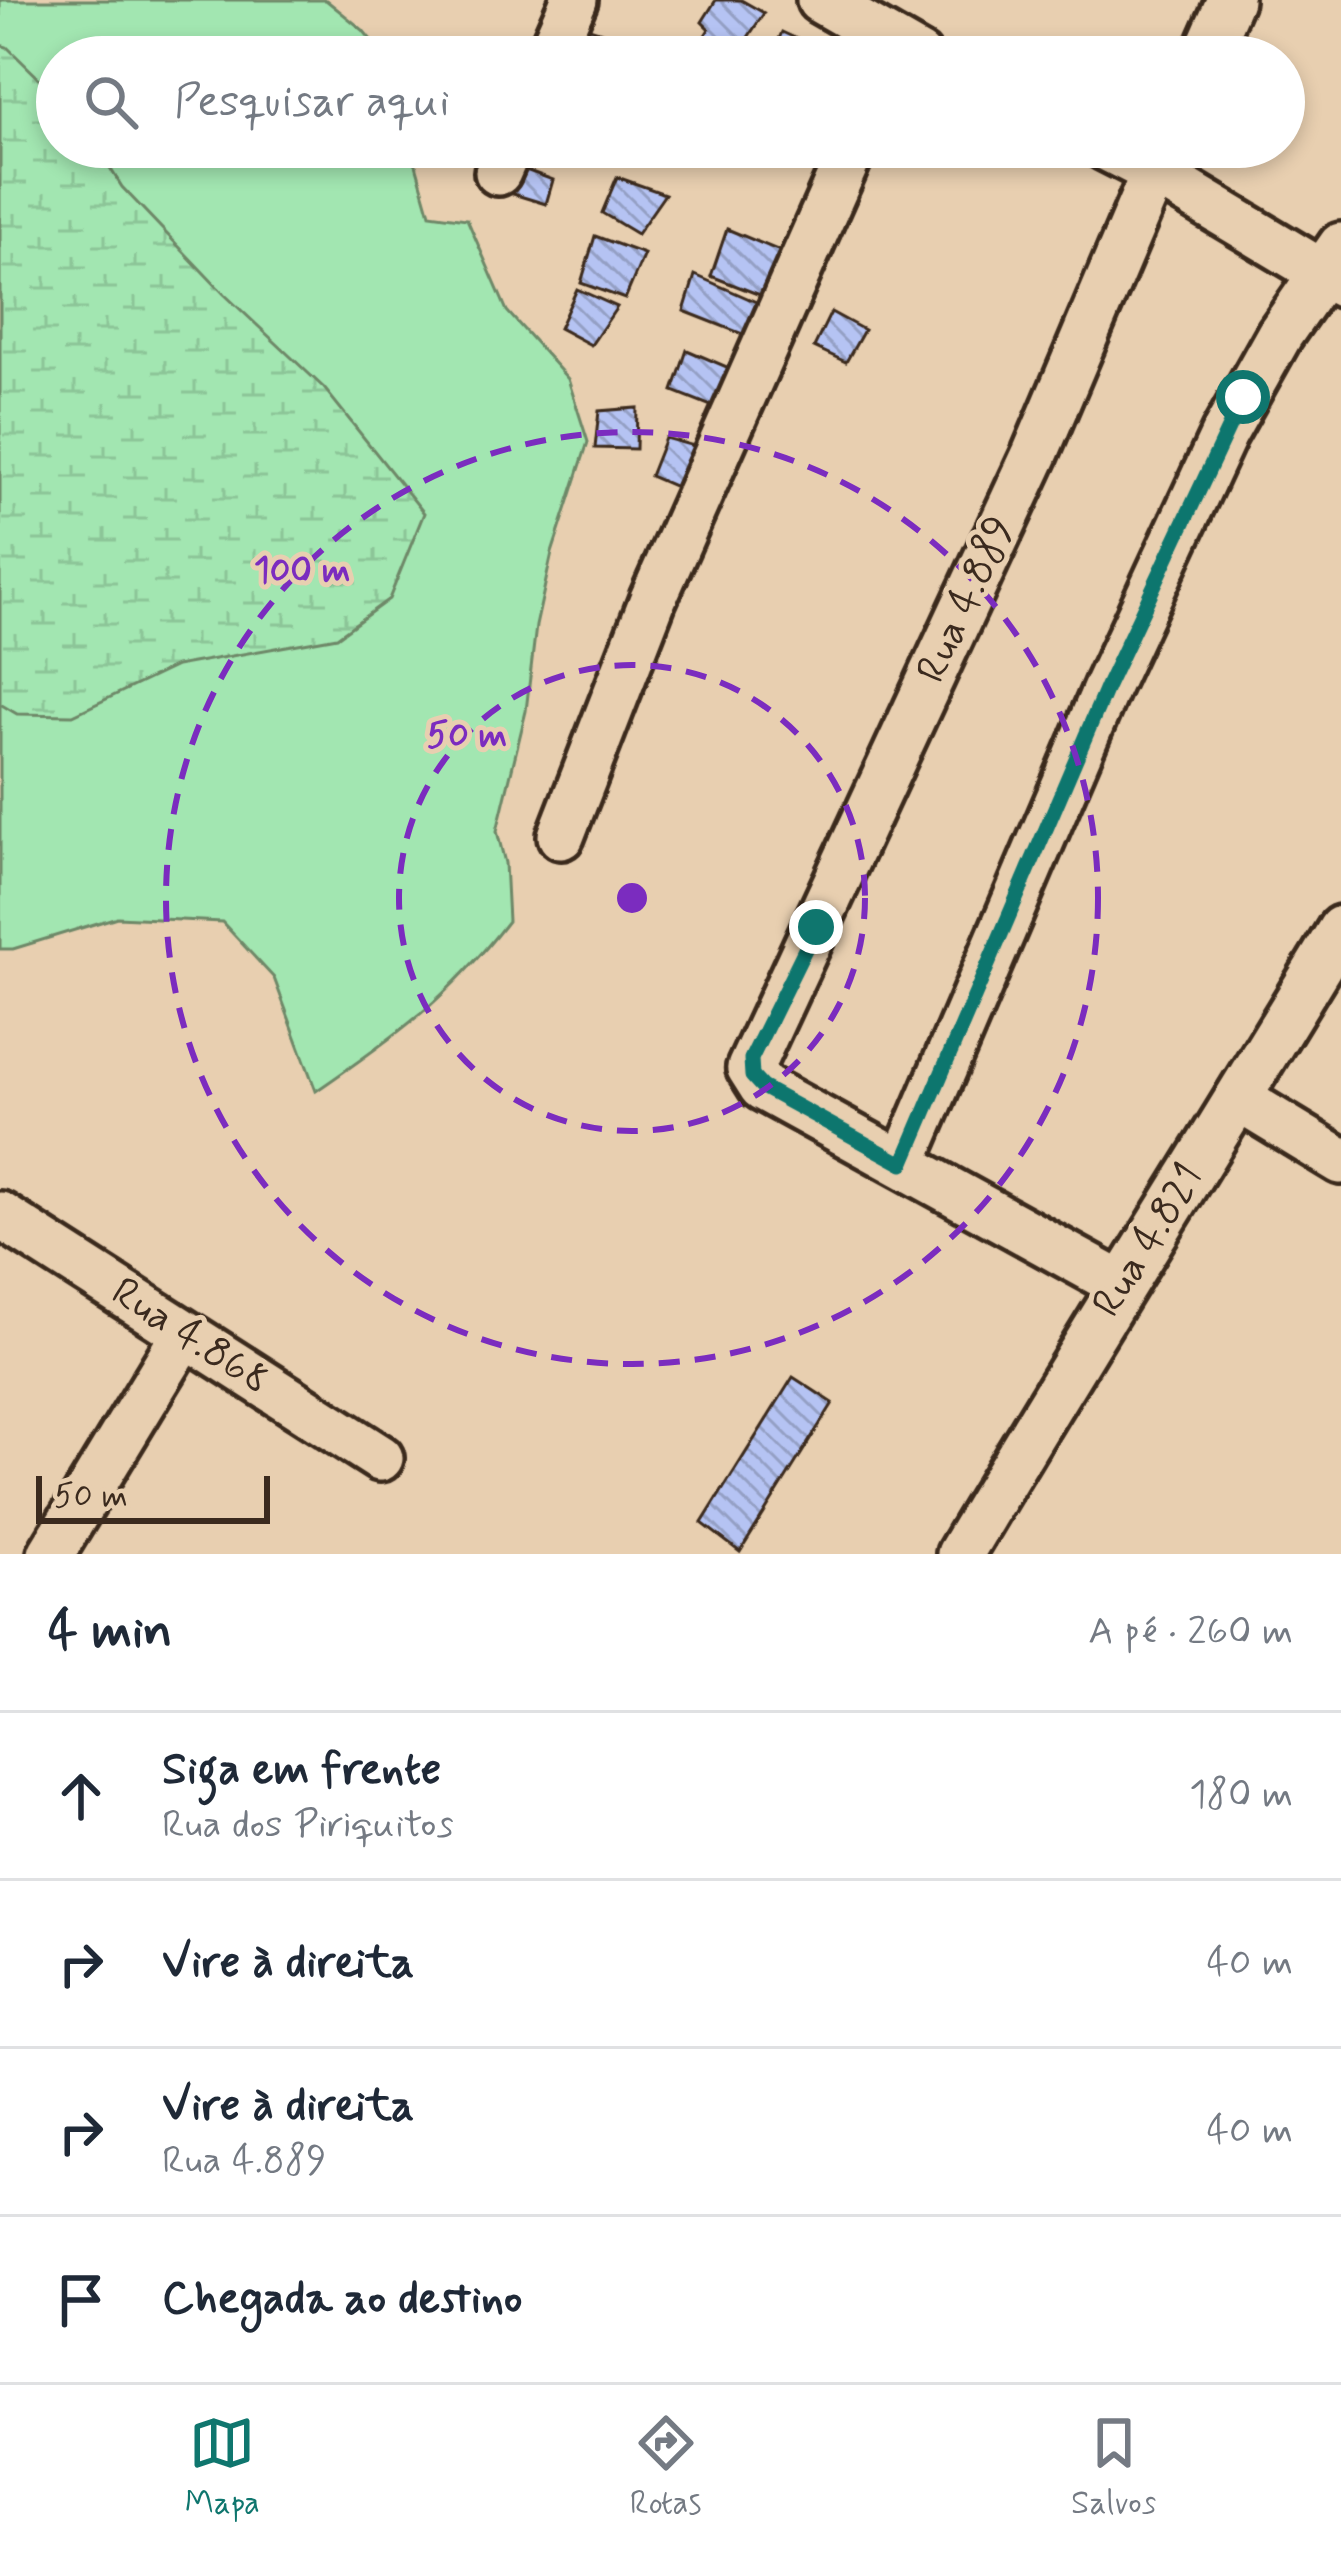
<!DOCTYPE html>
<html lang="pt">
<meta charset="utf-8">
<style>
:root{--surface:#fff;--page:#f6f6f7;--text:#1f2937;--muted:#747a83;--line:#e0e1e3;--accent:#0f766e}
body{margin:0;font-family:Mynerve,sans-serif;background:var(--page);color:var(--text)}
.scale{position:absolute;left:36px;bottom:30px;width:234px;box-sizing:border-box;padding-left:12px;border:6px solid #3b2a1e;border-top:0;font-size:33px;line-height:42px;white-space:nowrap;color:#3b2a1e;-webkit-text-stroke:9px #e8cfb0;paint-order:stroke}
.stop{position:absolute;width:36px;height:36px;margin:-27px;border:9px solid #0f766e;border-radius:50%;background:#fff}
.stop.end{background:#0f766e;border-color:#fff;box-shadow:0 3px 12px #0008}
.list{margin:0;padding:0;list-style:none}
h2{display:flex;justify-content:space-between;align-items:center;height:156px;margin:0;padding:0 48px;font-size:51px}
h2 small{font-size:39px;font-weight:400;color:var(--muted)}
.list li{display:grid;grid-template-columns:78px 1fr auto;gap:36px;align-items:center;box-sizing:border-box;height:168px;padding:0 48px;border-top:3px solid var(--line)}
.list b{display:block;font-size:45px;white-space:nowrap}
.list p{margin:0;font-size:39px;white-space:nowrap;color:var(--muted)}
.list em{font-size:39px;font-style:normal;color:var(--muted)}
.icon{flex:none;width:66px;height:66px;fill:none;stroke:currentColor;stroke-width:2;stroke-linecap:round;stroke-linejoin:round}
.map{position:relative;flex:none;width:1341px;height:1554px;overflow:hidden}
.search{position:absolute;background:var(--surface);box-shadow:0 6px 18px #0003;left:36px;right:36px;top:36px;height:132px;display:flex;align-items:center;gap:30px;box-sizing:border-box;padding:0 42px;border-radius:66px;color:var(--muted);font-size:45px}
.sheet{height:828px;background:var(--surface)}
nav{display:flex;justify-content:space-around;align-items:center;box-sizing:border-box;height:168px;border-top:3px solid var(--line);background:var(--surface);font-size:33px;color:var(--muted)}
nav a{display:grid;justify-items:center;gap:6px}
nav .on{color:var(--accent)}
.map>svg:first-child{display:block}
.green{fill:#a2e6b1;stroke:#6e8868;stroke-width:3}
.wetland{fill:url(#wetland-marsh);stroke:#6e8868;stroke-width:3}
.building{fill:url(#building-back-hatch);stroke:#3b2a1e;stroke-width:3}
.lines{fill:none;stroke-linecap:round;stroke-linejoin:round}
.minor-casing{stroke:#3b2a1e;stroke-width:54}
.minor{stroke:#e8cfb0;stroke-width:45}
.route{stroke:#0f766e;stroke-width:15}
.ring{fill:none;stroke:#7b2cbf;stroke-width:6;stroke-dasharray:21 15}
.labels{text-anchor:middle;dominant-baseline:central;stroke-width:10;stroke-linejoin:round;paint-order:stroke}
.street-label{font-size:42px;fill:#3b2a1e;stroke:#e8cfb0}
.centre{fill:#7b2cbf;stroke:#e8cfb0;stroke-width:6}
.ring-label{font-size:36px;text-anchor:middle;font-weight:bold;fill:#7b2cbf;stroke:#e8cfb0;stroke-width:10;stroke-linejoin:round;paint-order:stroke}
</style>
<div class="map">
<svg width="1341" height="1554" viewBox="0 0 1341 1554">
<defs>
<pattern id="wetland-marsh" width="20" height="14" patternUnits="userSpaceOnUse" patternTransform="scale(3)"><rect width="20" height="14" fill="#a2e6b1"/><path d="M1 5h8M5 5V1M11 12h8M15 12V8" fill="none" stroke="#8cc598"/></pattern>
<pattern id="building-back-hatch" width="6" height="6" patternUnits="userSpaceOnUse" patternTransform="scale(3)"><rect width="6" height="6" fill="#b5c3f3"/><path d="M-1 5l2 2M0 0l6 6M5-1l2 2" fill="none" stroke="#949fc4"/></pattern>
</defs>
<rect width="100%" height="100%" fill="#e8cfb0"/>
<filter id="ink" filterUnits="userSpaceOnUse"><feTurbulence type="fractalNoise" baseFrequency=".00833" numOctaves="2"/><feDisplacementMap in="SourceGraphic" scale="24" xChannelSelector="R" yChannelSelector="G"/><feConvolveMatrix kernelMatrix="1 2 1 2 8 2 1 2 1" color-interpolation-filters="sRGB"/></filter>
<g filter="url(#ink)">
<path class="green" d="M 0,0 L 326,0 L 363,30 L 385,57 L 57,57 L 57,147 L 411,147 L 430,214 L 467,219 L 507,311 L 568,379 L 588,442 L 552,553 L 536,626 L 526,711 L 497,831 L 505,863 L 508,921 C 448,999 396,1036 316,1091 L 274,978 L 222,922 L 117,917 L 13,949 L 0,949 Z"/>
<polygon class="wetland" points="0,45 7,47 57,96 57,147 97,147 122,187 224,294 324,388 424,513 389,599 337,637 176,666 73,715 17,714 0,704"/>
<g class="building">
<polygon points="716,0 741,0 764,13 735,57 703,57 694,53 709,29 702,22"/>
<polygon points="573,23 653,48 649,57 560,57"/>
<polygon points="782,32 836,57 771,57"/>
<polygon points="484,38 534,55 534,57 476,57"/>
<polygon points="523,169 553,180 546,204 513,194"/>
<polygon points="617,177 665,194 637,234 602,213"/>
<polygon points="727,229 792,256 773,300 711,276"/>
<polygon points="595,236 644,254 625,299 581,283"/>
<polygon points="695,275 763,305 750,337 684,311"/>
<polygon points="577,289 617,307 591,345 559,328"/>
<polygon points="831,312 864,330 846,362 814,347"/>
<polygon points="687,350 741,373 724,411 673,391"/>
<polygon points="637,408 636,449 595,448 599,411"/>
<polygon points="665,438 705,449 694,495 650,476"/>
<polygon points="793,1377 833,1403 740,1552 702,1523"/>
</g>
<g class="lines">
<g class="minor-casing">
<g id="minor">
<polyline points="820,0 919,57"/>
<polyline points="549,57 574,0"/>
<polyline points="1205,57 1230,0"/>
<polyline points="1105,147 1154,172 1341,284"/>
<polyline points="498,172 509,147"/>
<polyline points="561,836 653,599 853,147"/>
<polyline points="1239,1099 1341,1161"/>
<polyline points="903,1164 1107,686 1224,434 1280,334 1341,246"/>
<polyline points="0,1215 380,1458"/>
<polyline points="1120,1284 762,1087 750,1068 1035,454 1165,147"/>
<polyline points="51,1554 184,1335"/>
<path d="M 960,1554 C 1084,1344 1215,1138 1341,929"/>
</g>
</g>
<use href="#minor" class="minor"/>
</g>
</g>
<g class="lines" filter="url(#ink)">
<polyline class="route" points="816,927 751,1059 752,1076 762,1087 903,1164 1107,686 1243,397"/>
</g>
<g class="ring">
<circle cx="632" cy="898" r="233"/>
<circle cx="632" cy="898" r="466"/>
</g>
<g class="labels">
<g class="street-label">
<text transform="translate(967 600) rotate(-65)">Rua 4.889</text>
<text transform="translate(1149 1241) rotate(-58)">Rua 4.821</text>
<text transform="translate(190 1337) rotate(33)">Rua 4.868</text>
</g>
</g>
<circle cx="632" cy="898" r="18" class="centre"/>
<g class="ring-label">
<text x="302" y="581">100 m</text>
<text x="467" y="746">50 m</text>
</g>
</svg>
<div class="scale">50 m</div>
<div class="stop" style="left:1243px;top:397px"></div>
<div class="stop end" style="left:816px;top:927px"></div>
<div class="search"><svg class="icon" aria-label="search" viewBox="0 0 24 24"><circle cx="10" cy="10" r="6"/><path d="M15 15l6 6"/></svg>Pesquisar aqui</div>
</div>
<section class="sheet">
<h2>4 min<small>A pé · 260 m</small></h2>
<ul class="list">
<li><svg class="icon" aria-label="ahead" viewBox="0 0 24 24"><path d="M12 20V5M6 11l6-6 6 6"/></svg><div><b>Siga em frente</b><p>Rua dos Piriquitos</p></div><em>180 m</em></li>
<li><svg class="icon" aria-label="right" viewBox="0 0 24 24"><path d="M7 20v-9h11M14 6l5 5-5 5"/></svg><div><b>Vire à direita</b></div><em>40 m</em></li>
<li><svg class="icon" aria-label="right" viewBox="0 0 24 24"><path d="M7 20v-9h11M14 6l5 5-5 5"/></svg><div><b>Vire à direita</b><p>Rua 4.889</p></div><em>40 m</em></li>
<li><svg class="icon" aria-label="arrive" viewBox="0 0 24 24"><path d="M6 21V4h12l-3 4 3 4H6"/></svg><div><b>Chegada ao destino</b></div></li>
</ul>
</section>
<nav>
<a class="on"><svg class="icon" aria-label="map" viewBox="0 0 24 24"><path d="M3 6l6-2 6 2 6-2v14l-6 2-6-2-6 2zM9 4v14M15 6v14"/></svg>Mapa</a>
<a><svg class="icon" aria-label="directions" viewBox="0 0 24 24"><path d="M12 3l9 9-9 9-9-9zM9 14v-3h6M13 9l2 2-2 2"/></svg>Rotas</a>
<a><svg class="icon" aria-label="saved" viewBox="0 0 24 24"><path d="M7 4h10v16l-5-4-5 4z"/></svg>Salvos</a>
</nav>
